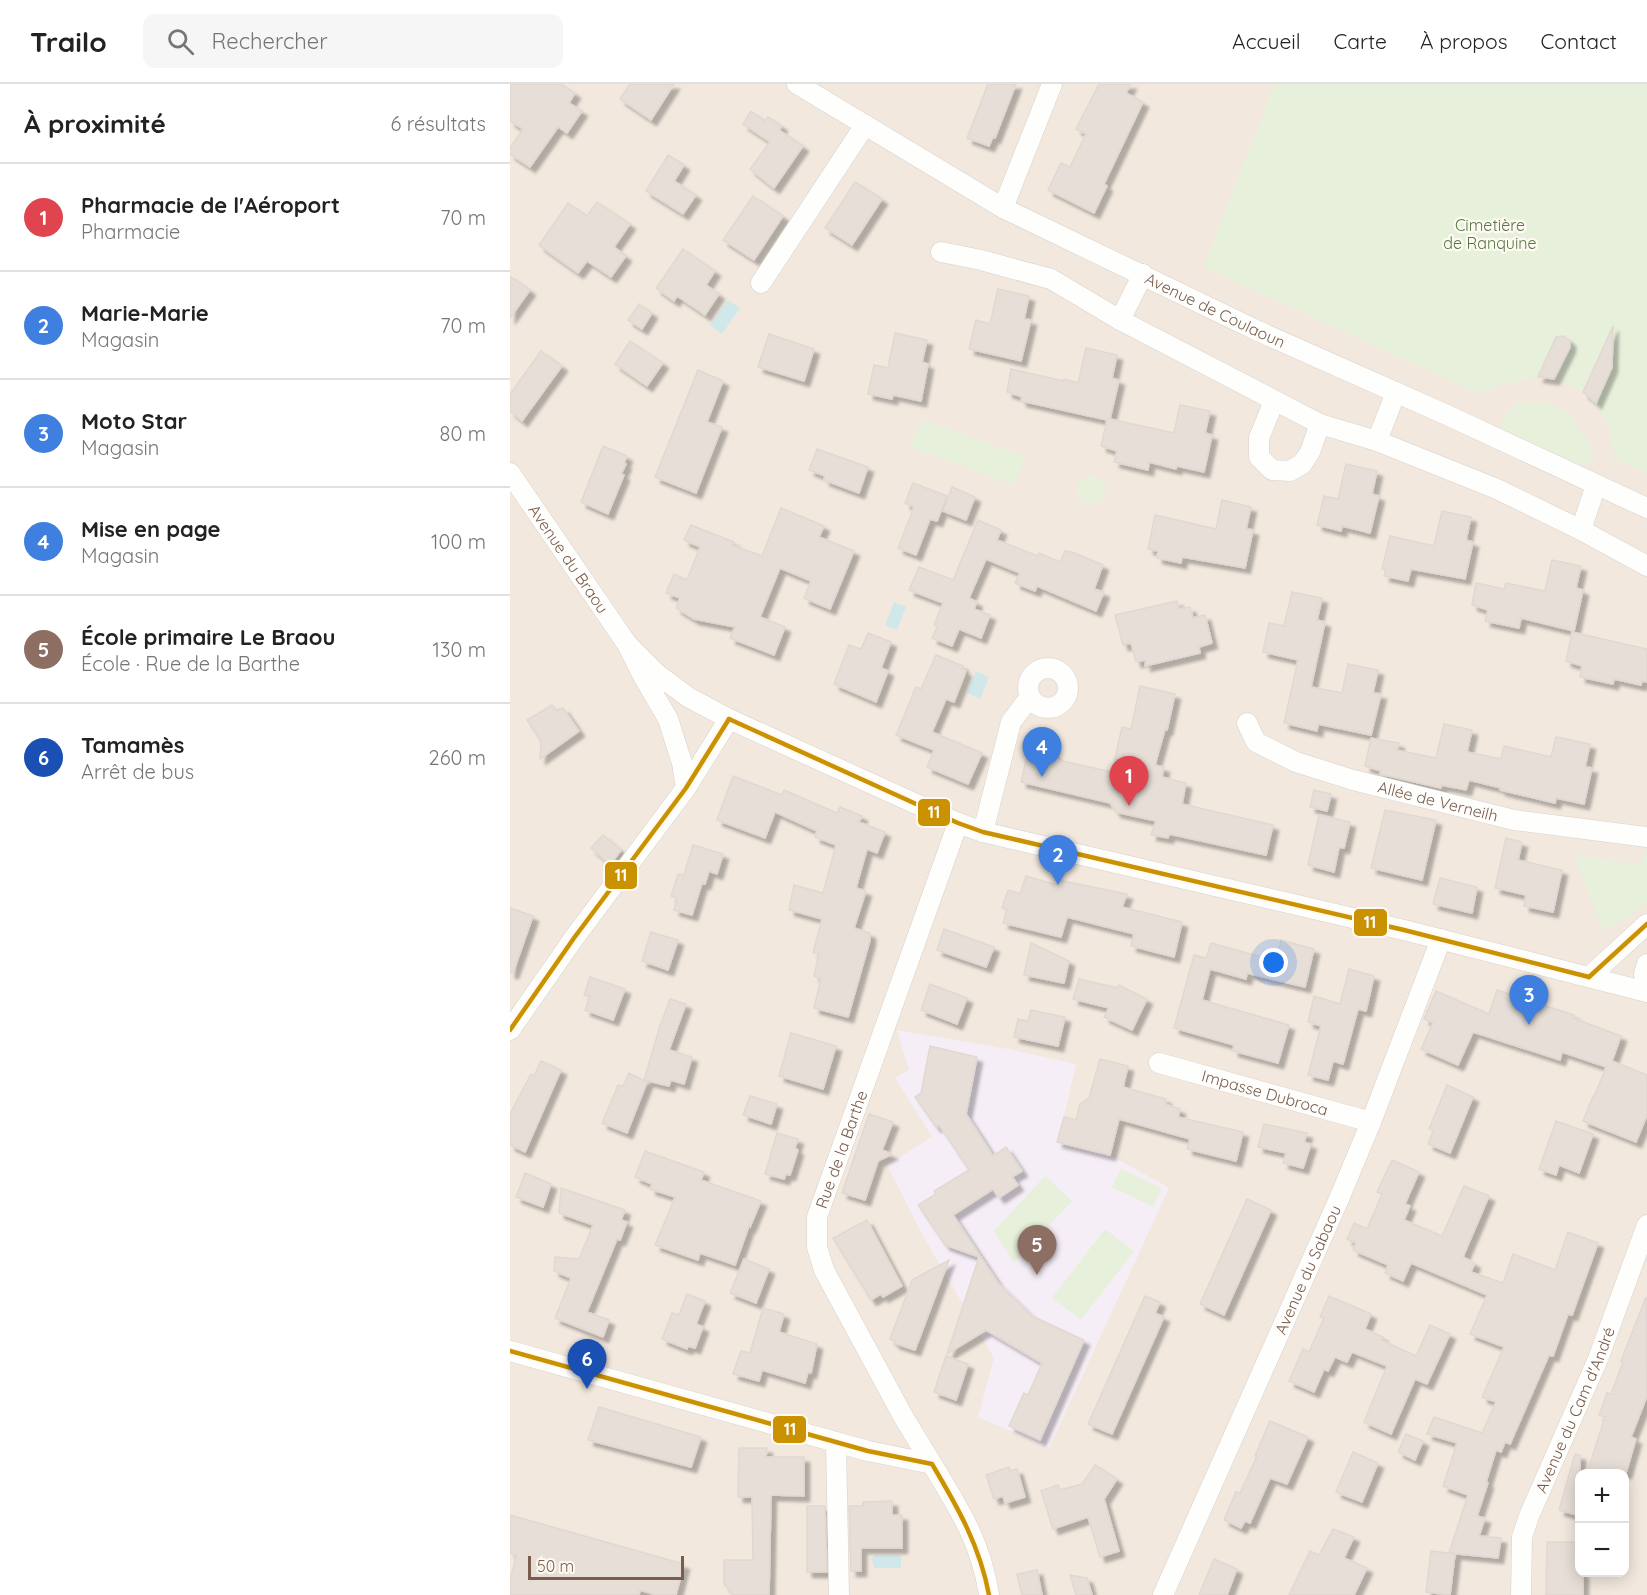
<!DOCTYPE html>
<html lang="fr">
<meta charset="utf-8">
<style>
:root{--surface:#fff;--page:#f6f6f6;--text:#222;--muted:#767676;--line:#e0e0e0;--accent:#5d544f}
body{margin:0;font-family:Quicksand,sans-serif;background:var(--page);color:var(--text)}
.controls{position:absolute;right:18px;bottom:18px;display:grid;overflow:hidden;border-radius:12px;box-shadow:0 3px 15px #0003}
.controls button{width:54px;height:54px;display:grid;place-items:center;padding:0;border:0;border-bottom:2px solid var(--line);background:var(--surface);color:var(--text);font:30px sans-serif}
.scale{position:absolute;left:18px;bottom:15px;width:156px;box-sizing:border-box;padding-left:6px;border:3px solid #7a5c4d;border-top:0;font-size:16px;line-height:21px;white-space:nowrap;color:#7a5c4d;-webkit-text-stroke:4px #fffaf3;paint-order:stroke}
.you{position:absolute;left:764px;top:879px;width:21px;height:21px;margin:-15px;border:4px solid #fff;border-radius:50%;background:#1a73e8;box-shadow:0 0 0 9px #1a73e833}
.badge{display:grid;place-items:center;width:39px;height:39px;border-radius:50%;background:var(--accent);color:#fff;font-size:20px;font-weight:700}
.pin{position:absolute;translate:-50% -50px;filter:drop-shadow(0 2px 3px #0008)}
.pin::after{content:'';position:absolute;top:32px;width:21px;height:18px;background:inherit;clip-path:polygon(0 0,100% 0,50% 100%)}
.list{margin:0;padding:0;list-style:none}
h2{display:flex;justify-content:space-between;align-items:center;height:78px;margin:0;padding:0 24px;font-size:26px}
h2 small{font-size:20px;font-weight:400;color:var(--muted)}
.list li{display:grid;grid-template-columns:39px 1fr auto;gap:18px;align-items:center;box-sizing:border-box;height:108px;padding:0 24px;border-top:2px solid var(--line)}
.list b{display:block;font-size:22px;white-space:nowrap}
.list p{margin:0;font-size:20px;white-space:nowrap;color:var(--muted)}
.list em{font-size:20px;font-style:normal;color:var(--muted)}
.icon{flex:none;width:33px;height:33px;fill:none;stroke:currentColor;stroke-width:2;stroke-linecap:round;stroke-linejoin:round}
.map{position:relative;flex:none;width:1137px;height:1511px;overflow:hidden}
header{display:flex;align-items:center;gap:36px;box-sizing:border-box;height:84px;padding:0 30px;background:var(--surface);border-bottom:2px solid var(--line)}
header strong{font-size:28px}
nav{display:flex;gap:33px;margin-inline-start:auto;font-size:21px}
.search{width:420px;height:54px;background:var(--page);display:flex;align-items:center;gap:15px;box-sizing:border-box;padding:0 21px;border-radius:12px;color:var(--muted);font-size:22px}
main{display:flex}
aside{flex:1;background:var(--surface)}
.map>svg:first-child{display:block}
.residential{fill:#f2e8de;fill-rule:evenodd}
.education{fill:#f6eef6}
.green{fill:#e7f0db}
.water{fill:#d0e8ea}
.building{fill:#e6ded7;stroke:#e2d8d2;stroke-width:1.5;filter:url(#shadow)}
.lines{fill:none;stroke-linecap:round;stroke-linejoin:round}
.minor-casing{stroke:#d7d1cb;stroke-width:21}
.minor{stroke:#fefefd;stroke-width:20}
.bus-1-casing{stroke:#fffaf3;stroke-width:9}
.bus-1{stroke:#ca9200;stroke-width:4.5}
.labels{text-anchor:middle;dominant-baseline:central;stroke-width:4.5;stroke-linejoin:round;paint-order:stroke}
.park-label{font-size:16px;fill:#537a41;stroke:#fffaf3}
.street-label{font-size:16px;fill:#7a5c4d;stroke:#fffaf3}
.line-badge{stroke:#fffaf3;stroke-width:2}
.badge-label{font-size:16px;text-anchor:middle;font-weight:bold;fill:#fff}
</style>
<header>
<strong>Trailo</strong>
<div class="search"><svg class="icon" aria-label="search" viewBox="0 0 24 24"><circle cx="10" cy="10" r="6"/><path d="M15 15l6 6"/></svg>Rechercher</div>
<nav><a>Accueil</a><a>Carte</a><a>À propos</a><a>Contact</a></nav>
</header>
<main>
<aside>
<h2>À proximité<small>6 résultats</small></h2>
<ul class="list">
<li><span class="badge" style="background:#e0444e">1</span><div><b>Pharmacie de l'Aéroport</b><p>Pharmacie</p></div><em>70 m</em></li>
<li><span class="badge" style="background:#3f7fe0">2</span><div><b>Marie-Marie</b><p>Magasin</p></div><em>70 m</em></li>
<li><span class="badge" style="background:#3f7fe0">3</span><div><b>Moto Star</b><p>Magasin</p></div><em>80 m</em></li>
<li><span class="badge" style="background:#3f7fe0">4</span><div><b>Mise en page</b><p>Magasin</p></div><em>100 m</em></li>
<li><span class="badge" style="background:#8d6e63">5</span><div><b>École primaire Le Braou</b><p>École · Rue de la Barthe</p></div><em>130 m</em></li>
<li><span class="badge" style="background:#1a4fb4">6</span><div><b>Tamamès</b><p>Arrêt de bus</p></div><em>260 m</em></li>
</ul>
</aside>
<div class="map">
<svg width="1137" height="1511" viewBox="0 0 1137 1511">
<defs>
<filter id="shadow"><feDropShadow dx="5.5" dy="5.5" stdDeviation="1.5" flood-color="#0004"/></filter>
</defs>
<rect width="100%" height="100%" fill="#f9f5f0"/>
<path class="residential" d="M 0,0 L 1137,0 L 1137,1511 L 0,1511 ZM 1070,1390 L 1114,1390 L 1114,1488 L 1070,1488 Z"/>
<polygon class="education" points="387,946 498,965 566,980 548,1058 600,1071 659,1104 539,1364 468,1333 484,1274 411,1148 377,1081 422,1053 385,994 399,986"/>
<g class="green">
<polygon points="765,0 1137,0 1137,389 1108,376 1104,369 1097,339 1085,320 1073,308 1044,295 1028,293 991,301 972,310 963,307 693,183"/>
<polygon points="1035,318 1060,331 1081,362 1083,378 1071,382 991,345 991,335 1006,319"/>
<polygon points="411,335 515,373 504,401 400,363"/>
<circle cx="581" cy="406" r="14"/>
<polygon points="1135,767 1137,768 1137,818 1118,833 1093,846 1064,771 1130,781"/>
<polygon points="611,1085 652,1104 643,1123 602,1103"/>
<polygon points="535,1092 562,1117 504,1179 484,1147"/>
<polygon points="595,1145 624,1167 571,1236 542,1214"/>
</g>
<g class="water">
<polygon points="218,216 230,224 212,250 200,241"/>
<polygon points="384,518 396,523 387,546 375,541"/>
<polygon points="466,587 479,593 470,615 457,609"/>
<polygon points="365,1471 391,1471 391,1484 365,1484 361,1475"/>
</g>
<g class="building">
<polygon points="0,0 51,0 65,9 59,19 72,27 57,49 48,43 20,83 0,70 0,64 13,45 0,37"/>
<polygon points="120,0 164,0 141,36 110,15"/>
<polygon points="478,0 506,0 485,54 483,53 479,62 457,54"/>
<polygon points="589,0 621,0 616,9 633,18 594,100 597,102 584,129 538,106 551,79 560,83 576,50 566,45"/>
<polygon points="241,27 255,37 258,33 272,42 269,46 293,62 264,104 240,85 260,58 233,40"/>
<polygon points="158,71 174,81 164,97 186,111 173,130 136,107"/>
<polygon points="345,98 372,115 342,161 315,144"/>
<polygon points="243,112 273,132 244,176 213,156"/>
<polygon points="87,118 120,140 104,163 116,172 101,193 77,177 68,189 29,161 58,119 77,132"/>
<polygon points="173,165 205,187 196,201 209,210 195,231 167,212 164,217 146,204"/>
<polygon points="0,192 20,206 0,234"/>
<polygon points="488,205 519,212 514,235 521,236 511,277 459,265 466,236 480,240"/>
<polygon points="129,220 142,229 132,245 118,236"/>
<polygon points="1103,242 1102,283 1086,319 1073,308"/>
<polygon points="385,249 417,256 412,278 418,280 411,317 383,311 382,315 358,310 364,281 378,284"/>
<polygon points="259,250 304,265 294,297 248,283"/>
<polygon points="1054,252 1060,257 1060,263 1044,295 1028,293 1046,253"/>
<polygon points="120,257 153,279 137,302 105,280"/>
<polygon points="576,264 607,271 602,294 609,296 600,335 664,349 670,321 700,327 695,349 702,351 694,388 667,382 666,385 639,378 638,386 604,378 607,367 591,362 597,336 511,317 512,313 497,308 501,285 554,297 554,295 568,299"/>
<polygon points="31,267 52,282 12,337 0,327 0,310"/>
<polygon points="188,286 213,297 197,338 212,343 186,409 145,393"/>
<polygon points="93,362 117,372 114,379 116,380 111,390 114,391 98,430 71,418"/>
<polygon points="307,365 358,383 349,409 314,396 315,392 299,386"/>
<polygon points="836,380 867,387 862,410 869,412 860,449 832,442 831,447 807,441 814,412 828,415"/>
<polygon points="403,399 437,412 427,437 420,435 406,471 388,464 404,423 395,419"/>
<polygon points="442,403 465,413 456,436 433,427"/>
<polygon points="712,416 741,423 736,445 743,446 735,484 672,473 671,479 647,474 648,467 638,465 645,431 706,445"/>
<polygon points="271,424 314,442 309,453 344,467 320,525 294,514 301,497 270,484 250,533 275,543 264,571 220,554 225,543 184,535 166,524 170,514 156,509 164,490 177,496 190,463 174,456 181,441 224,458 222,461 252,472"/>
<polygon points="932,427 961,433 956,456 963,458 955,495 901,485 898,497 874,492 876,486 872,485 880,452 924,462"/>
<polygon points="468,436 491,446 487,456 528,472 529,469 550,478 555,467 562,468 593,481 584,505 594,508 586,527 527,502 525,507 505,499 510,489 476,475 459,514 467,518 464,525 480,531 471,554 449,545 442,562 422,554 427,543 424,541 433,519 399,506 409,483 443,496"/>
<polygon points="1042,476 1071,482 1066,504 1073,506 1064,547 1011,534 1009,544 975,537 978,526 962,521 966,499 994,505 996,499 1035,507"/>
<polygon points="782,508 812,514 807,536 815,538 801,603 832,609 838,580 868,586 863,609 871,610 861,651 808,640 807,647 774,639 788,576 753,568 759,539 774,542"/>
<polygon points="667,517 669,525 680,523 683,534 695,531 702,559 689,563 690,569 635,582 636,576 626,578 621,559 613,561 605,531"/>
<polygon points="1062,548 1137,565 1137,598 1132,597 1131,601 1104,595 1103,600 1070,593 1072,582 1056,577"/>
<polygon points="358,549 381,558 371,584 378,587 366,618 324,600 339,561 351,565"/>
<polygon points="426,571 453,582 452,585 456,587 444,618 436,615 422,648 472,669 458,700 417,683 424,666 386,651 406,603 411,605"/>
<polygon points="630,602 665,610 657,646 655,645 645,681 654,683 652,693 676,699 672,720 763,741 756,771 659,750 658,754 641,751 646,737 606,728 600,719 511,698 519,663 543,669 548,676 602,688 612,643 621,645"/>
<polygon points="42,621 47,627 53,624 69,647 30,675 31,657 17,636"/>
<polygon points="934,640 962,646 957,668 991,675 994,662 1041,673 1046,653 1080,660 1075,683 1082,684 1074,720 1046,714 1045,719 990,706 991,704 959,696 956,706 931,701 931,704 870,690 871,687 855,682 861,654 889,659 887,666 926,674"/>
<polygon points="223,692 272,711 274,706 327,729 330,723 352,732 349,738 375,748 367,769 357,765 346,804 356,807 344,844 360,849 360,856 338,933 304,924 311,895 304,892 309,870 303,869 312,835 279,826 284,801 313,809 326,761 305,753 307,747 265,728 255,754 207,736"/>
<polygon points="804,706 821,710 817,727 800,723"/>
<polygon points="875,726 926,736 912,796 861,784"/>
<polygon points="809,731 840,738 834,764 829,763 824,788 798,781"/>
<polygon points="93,751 111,766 100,781 81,764"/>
<polygon points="996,754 1012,758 1008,776 1052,786 1043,828 1014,822 1016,811 985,804"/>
<polygon points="183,761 213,770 207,790 199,787 195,800 192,799 182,831 164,826 167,814 161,812 168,790 174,791"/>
<polygon points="516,792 547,801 548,796 617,810 612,823 672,838 664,873 621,862 624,850 557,833 551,853 493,839 497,826 492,824 498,806 510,810"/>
<polygon points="930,794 967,803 962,829 923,820"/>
<polygon points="0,824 23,832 3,889 0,889"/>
<polygon points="434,845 484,863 476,883 427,866"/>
<polygon points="141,848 168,856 158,886 132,877"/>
<polygon points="771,856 804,865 795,903 737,889 736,895 700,885 692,916 779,941 768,979 723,967 724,961 664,944 684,871 696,874 701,859 766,877"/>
<polygon points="521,859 559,877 554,899 514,891"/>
<polygon points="839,885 864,892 856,927 848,925 833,980 823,977 818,996 798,991 811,942 798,938 804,912 830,920"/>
<polygon points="80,893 115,905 103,936 75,926 80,913 74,911"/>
<polygon points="569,895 608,904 609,901 637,915 622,946 594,933 599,924 563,915"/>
<polygon points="420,900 457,914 447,940 411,926"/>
<polygon points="987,906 1064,931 1063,934 1111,952 1102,977 1137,991 1137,1031 1126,1058 1073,1037 1083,1012 1084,1013 1096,983 1052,968 1050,976 963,948 948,981 911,965 923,939 914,935 926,907 979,930"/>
<polygon points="160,915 176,920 159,966 182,973 174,1000 161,996 159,1002 134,996 150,942"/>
<polygon points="521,926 555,933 548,962 504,953 508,935 518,937"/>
<polygon points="281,949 326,962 313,1005 269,992"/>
<polygon points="420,962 467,973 456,1030 483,1072 496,1063 512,1087 502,1093 508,1101 489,1114 483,1105 443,1131 488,1199 522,1232 574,1256 530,1356 499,1342 514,1309 518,1311 532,1279 476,1246 437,1270 469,1173 435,1161 408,1121 426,1110 424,1107 459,1086 429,1041 426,1043 405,1013 411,1009"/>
<polygon points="590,975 618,982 613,1003 656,1015 655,1020 670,1025 668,1033 733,1048 726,1077 677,1065 680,1055 609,1035 600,1071 547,1058 554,1033 566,1036 570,1020 579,1014"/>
<polygon points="31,977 51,986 15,1068 0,1061 0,1030 21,990 24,992"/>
<polygon points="119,989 137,998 117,1049 92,1039 108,1001 113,1002"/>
<polygon points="937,1001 963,1013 940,1069 918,1060 923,1047 919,1045"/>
<polygon points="240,1012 267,1020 261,1040 233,1031"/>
<polygon points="359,1030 383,1038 372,1066 382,1070 368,1077 355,1116 332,1109"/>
<polygon points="1046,1037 1083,1050 1069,1089 1049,1081 1046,1091 1029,1085"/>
<polygon points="754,1040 797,1049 794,1058 801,1060 793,1084 773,1079 776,1069 748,1063"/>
<polygon points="267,1049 288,1055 285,1064 288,1066 280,1091 276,1090 274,1095 255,1090"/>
<polygon points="135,1067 194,1088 191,1096 251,1117 240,1143 239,1142 225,1181 190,1169 188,1176 145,1161 165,1113 140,1105 142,1100 125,1093"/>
<polygon points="882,1076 909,1088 895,1120 900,1122 894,1136 932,1152 954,1102 979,1112 953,1173 965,1179 961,1188 993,1199 1003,1170 1045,1186 1058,1148 1088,1159 1062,1231 1058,1230 1043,1272 1039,1271 1000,1360 995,1358 991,1368 986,1366 976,1398 978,1399 967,1432 975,1434 969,1452 991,1454 988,1474 939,1469 958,1411 933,1402 947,1359 917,1350 924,1333 972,1349 986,1318 972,1313 994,1263 960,1250 977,1211 901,1179 893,1197 875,1189 878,1181 843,1166 846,1159 837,1155 844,1139 857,1145 872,1110 867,1108"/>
<polygon points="15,1089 41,1100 33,1123 6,1113"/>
<polygon points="51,1104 115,1126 111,1136 117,1138 110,1156 107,1155 77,1228 99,1236 93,1253 45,1234 61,1194 44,1187 45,1173 69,1175 83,1141 49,1129"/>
<polygon points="737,1115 761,1126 714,1231 690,1220"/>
<polygon points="357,1136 392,1202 373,1213 371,1210 361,1216 323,1154"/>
<polygon points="234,1175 259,1185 246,1219 220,1209"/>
<polygon points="439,1176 405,1266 384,1259 385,1257 380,1255 402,1196"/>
<polygon points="177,1210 195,1217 186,1240 193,1243 185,1264 178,1262 177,1265 152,1255 162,1229 169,1231"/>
<polygon points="635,1212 650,1218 645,1229 654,1233 602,1350 578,1340"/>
<polygon points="819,1212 861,1230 855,1245 873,1253 871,1256 906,1272 920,1241 940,1250 917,1300 905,1295 881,1350 854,1338 877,1282 842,1268 837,1278 825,1273 818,1287 814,1285 804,1308 779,1297 793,1265 799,1268 814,1234 810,1233"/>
<polygon points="1136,1213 1137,1312 1121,1353 1126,1355 1116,1389 1077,1389 1095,1333 1089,1331 1097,1309 1101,1310 1113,1278 1111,1277"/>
<polygon points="253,1224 274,1230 269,1248 307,1260 301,1289 298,1288 295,1299 252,1286 249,1297 223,1290 231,1267 240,1269"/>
<polygon points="436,1272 458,1280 446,1316 424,1308"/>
<polygon points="89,1323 191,1353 181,1383 78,1356"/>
<polygon points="760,1337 798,1353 777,1400 760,1394 740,1439 735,1437 731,1444 714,1436 726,1408 730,1409 747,1372 745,1372"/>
<polygon points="896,1350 913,1357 905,1376 888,1368"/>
<polygon points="229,1364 257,1364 256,1373 294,1373 294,1412 261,1411 259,1511 224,1511 214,1500 214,1476 243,1476 242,1413 228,1413"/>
<polygon points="843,1368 868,1379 852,1418 826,1408"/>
<polygon points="1065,1370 1070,1371 1070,1432 1049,1426"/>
<polygon points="585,1381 607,1395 594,1415 609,1467 590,1473 578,1433 543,1445 531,1407 548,1401 550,1406 572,1400"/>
<polygon points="499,1383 500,1387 507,1385 515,1413 495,1419 493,1412 484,1415 476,1391"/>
<polygon points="382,1417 382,1431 392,1431 392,1464 351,1464 351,1487 341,1487 339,1422 353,1422 353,1418"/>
<polygon points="297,1422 315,1422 317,1488 297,1488"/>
<polygon points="0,1431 174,1480 166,1511 146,1511 130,1506 129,1511 0,1511 0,1494 7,1471 0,1469"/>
<polygon points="823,1445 844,1453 834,1474 857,1484 844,1511 779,1511 800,1467 809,1471"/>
<polygon points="1037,1458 1070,1458 1070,1488 1073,1488 1073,1511 1036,1511"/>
<polygon points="921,1467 945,1470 940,1511 916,1508"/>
<polygon points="704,1475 727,1485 717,1511 689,1511"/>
<polygon points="527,1486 532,1511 512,1511 507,1490"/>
<polygon points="560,1491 577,1494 582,1511 566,1511"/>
</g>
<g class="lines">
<g class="minor-casing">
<g id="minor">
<path id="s1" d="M 287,0 L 493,124 L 748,247 L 937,331 L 1137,424"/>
<polyline points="493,124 542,0"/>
<polyline points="431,168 471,176 541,195 610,236 810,340 867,357 987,405 1071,446 1137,482"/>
<polyline points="251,199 355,41"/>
<polyline points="610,236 633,190"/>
<polyline points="764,317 749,354 749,373 762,386 780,387 792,380 800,368 810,340"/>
<polyline points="867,357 886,308"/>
<path id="s2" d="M 0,389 L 117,560 L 133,592 L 158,635 L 172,679 L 176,704"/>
<polyline points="1071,446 1086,401"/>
<polyline points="117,560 147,590 178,613 219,635 448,739 473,748 894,846 1137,908"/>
<circle cx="538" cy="604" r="20"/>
<path id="s3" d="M 737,639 L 746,658 L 786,678 L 843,696 L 1004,736 L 1137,753"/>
<polyline points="473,748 501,638 520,613"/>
<polyline points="1137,880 1134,890 1137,902"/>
<polyline points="1079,893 1137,840"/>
<polyline points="0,946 64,854 176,704 219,635"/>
<path id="s4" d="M 649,979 L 861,1038"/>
<path d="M 0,1267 L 358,1367 L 422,1380 C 449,1425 471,1458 479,1511"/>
<polyline points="326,1358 329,1511"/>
<path id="s5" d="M 422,1380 L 394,1334 L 314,1186 L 307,1163 L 307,1133 L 448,739"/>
<path id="s6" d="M 653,1511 L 829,1115 L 861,1038 L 931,855"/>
<path id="s7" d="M 1011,1511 L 1012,1453 L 1019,1432 L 1088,1275 L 1137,1141"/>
</g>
</g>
<use href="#minor" class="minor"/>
<g class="bus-1-casing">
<g id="bus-1">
<polyline points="219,635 448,739 473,748 894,846 1079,893"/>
<polyline points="1079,893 1137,840"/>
<polyline points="0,946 64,854 176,704 219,635"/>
<path d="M 0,1267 L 358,1367 L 422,1380 C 447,1422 470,1462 479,1511"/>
</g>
</g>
<use href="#bus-1" class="bus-1"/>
</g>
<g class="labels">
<g class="park-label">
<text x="980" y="141">Cimetière<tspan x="980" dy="18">de Ranquine</tspan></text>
</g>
<g class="street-label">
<text stroke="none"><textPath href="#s1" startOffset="476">Avenue de Coulaoun</textPath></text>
<text stroke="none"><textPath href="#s2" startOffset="104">Avenue du Braou</textPath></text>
<text stroke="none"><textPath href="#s3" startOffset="213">Allée de Verneilh</textPath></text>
<text stroke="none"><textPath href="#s4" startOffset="110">Impasse Dubroca</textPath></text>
<text stroke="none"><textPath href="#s5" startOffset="348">Rue de la Barthe</textPath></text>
<text stroke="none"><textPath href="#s6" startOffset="356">Avenue du Sabaou</textPath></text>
<text stroke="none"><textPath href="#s7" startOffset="196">Avenue du Cam d'André</textPath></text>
</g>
</g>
<g class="line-badge">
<rect x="407" y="714" width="34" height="29" rx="6" fill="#ca9200"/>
<rect x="94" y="777" width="34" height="29" rx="6" fill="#ca9200"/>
<rect x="843" y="824" width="35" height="29" rx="6" fill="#ca9200"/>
<rect x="262" y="1331" width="35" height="29" rx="6" fill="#ca9200"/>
</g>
<g class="badge-label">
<text x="424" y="734">11</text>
<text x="111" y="797">11</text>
<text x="860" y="844">11</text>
<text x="280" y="1351">11</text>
</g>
</svg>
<div class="controls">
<button>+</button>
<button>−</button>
</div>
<div class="scale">50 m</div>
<div class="you"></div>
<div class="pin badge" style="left:619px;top:722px;background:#e0444e">1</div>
<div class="pin badge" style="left:548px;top:801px;background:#3f7fe0">2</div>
<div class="pin badge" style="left:1019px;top:941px;background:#3f7fe0">3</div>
<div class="pin badge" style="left:532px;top:693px;background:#3f7fe0">4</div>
<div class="pin badge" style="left:527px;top:1191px;background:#8d6e63">5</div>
<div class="pin badge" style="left:77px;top:1305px;background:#1a4fb4">6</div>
</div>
</main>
